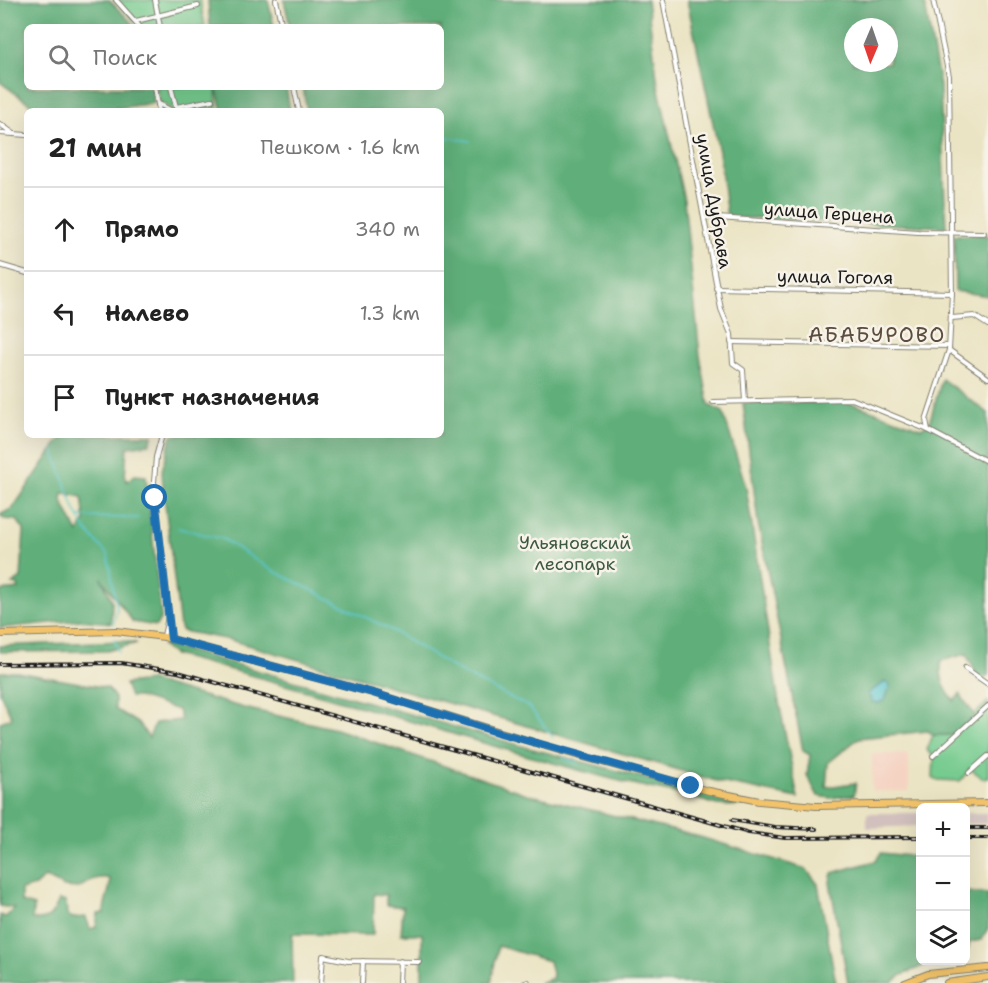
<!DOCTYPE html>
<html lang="ru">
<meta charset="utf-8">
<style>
:root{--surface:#fff;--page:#f2f2f2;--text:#222;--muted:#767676;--line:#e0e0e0}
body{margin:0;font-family:"Shantell Sans",sans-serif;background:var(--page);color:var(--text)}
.controls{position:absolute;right:18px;bottom:18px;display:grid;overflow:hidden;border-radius:9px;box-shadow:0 6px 24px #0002}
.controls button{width:54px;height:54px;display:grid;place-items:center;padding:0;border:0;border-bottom:2px solid var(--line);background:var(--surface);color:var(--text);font:30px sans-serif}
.compass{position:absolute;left:844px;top:18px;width:54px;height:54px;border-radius:50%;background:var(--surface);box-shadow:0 6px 24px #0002;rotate:182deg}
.stop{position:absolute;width:18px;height:18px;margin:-14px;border:4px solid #1f6fb2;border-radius:50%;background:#fff}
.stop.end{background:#1f6fb2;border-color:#fff;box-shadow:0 2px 6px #0008}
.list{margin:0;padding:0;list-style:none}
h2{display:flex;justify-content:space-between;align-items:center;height:78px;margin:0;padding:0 24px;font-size:26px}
h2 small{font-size:20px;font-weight:400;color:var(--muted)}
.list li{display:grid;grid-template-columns:39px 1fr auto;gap:18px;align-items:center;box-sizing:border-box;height:84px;padding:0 24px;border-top:2px solid var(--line)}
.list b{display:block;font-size:22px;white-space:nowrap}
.list em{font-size:20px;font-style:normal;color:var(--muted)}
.icon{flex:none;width:33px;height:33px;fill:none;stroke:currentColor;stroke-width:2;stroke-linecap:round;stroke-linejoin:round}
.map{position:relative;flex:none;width:988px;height:983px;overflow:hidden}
.search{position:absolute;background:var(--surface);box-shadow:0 6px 24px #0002;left:24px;top:24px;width:420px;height:66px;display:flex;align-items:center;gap:15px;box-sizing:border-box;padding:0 21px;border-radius:9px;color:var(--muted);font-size:22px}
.panel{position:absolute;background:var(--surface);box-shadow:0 6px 24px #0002;left:24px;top:108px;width:420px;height:330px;border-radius:9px}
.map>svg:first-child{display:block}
.built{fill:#f5d3c2}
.industrial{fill:#d1c0bd}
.green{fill:#76cb8f;stroke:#497456;stroke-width:1.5}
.forest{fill:#60af7a;stroke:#3e664b;stroke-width:1.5;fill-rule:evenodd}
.water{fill:#5bc8cf;stroke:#3c7276;stroke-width:1.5}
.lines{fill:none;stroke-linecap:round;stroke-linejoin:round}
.stream{stroke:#5bc8cf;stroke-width:1.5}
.minor-casing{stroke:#848070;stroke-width:6}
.major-casing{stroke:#848070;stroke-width:8}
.minor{stroke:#fff;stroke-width:4}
.major{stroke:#f2c36a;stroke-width:6}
.rail-casing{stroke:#1c1c1c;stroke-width:4}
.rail{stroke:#f7f3e8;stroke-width:1.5;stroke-dasharray:4.5;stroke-linecap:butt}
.route{stroke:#1f6fb2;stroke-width:8}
.labels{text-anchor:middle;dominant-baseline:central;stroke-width:5;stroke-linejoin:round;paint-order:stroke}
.street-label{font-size:18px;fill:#1c1c1c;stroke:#f7f3e8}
.park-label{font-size:18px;fill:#3c5944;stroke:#f7f3e8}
.quarter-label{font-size:21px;letter-spacing:1.5px;fill:#5d4d3e;stroke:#f7f3e8}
</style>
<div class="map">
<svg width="988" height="983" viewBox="0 0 988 983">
<rect width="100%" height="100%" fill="#f7f3e8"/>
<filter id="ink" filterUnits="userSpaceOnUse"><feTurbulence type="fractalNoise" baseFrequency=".0167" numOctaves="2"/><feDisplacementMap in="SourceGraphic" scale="12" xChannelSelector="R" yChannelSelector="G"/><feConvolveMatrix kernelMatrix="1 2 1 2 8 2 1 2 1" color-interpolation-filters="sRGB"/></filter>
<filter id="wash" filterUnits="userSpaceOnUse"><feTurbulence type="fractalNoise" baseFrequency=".008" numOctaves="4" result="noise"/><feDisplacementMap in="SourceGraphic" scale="24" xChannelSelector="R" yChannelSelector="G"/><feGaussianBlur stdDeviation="1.35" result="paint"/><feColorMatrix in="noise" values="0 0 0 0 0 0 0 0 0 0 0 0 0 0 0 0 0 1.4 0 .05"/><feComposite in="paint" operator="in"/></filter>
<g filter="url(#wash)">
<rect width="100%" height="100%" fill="#ebe4c4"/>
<rect class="built" x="872" y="754" width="37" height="37"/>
<g class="industrial">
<polygon points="867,813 920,813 920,826 867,828"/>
<rect x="966" y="813" width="22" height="11"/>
</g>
<g class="green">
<polygon points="114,0 200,0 205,27 141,27"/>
<polygon points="156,87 216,87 217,111 175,111 160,102"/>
<polygon points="988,702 988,777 983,778 970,769 960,781 936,780 933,778 934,757 927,750 933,735 952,735"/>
</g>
<g class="forest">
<polygon points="0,0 109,0 136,27 27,27 27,87 153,87 154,103 95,111 40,111 0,82"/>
<polygon points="208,0 268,0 274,27 210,27"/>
<polygon points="284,0 647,0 658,85 684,200 700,356 709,405 723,412 746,487 778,697 798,798 720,782 230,640 182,631 180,628 163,487 162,470 172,435 441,435 441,111 307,111 303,87 441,87 441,27 290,27"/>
<path d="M 687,0 L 924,0 L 940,86 L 946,227 L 727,217 L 719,152 ZM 853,27 L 889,27 L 889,63 L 853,63 Z"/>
<polygon points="216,87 286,87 290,111 222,111"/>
<polygon points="954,235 988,235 988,296 955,291"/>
<path d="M 942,379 L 988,413 L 988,675 L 980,681 L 966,654 L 941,661 C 940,678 943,687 954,701 L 960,694 L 975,716 L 952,735 L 933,735 L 928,731 L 859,738 L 828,763 L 826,787 L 856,783 L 854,795 L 831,798 L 818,796 L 807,775 L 810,755 L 803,751 L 758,523 L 743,403 L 848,402 L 921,428 L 929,423 Z"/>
<path d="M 67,435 L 153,435 L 149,444 L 127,447 L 125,477 L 127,481 L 135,475 L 146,476 L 161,617 L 156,626 L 133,622 L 101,578 L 112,600 L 111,623 L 80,620 L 0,628 L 0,591 L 19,589 L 18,585 L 12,584 L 21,578 L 24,530 L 17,520 L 4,519 L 0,515 L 13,508 L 58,442 ZM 63,493 L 82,497 L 85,520 L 78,533 L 62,501 Z"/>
<polygon points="123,641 137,643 107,651 0,652 0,646"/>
<path d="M 164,644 L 529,748 L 746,804 C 714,810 708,800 680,794 C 654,789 630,784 604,777 C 460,739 319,691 174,655 L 162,646 Z"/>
<path d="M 0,672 L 17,672 L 108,688 L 115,698 L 115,709 L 139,724 L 149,738 L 155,723 L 181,720 L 178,710 L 139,697 L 130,697 L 125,684 L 151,681 L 244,708 L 336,729 L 527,794 L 700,837 L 806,869 L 818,884 L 836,983 L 539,983 L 553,978 L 549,961 L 498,946 L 491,983 L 422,983 L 422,934 L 401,934 L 403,907 L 386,905 L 386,895 L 374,894 L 373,935 L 292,934 L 293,983 L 0,983 L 0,915 L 6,917 L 14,908 L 0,906 L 0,722 L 12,718 L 0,693 ZM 45,877 L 64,887 L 79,888 C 89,881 99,875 110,879 C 111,891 104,899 104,913 L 98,914 L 96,927 L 90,929 L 86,917 L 73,918 L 67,915 L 66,902 L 59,900 C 52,915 50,922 32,919 L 34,906 L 21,902 L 21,890 L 35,886 Z"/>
<polygon points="881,853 920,857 920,960 934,961 902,975 892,983 848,983 830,882 832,873 875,861"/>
<polygon points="966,892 988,894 988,928 981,940 970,942 966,955"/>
</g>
<polygon class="water" points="885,682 890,685 885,700 879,703 872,702 868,693"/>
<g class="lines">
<g class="stream">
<polyline points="441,136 470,141"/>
<polyline points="53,449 74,508 85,529 108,555 117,609 113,623"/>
<polyline points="79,517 138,518"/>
<polyline points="178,528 223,539 270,569 393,631 462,673 529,707 553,737"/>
<polyline points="114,639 119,652"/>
<polyline points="563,758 579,764"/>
</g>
</g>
</g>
<g filter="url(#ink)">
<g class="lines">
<g class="minor-casing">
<g id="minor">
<polyline points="116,0 140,27"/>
<polyline points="155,0 160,27"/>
<polyline points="276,0 282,27"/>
<polyline points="663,0 721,309 731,334 733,363 743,370 745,401"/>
<polyline points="136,21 198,6"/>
<polyline points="155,87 159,111"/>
<polyline points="171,87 176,107 212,100"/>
<polyline points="294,87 299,111"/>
<polyline points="159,104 172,111"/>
<polyline points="0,124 14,134"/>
<polyline points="0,133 27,135"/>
<polyline points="704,217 918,232 984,233"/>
<polyline points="0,265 27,273"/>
<polyline points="716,288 952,293"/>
<polyline points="952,318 974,316 988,325"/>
<polyline points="731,342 949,346"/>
<polyline points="949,350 988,378"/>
<polyline points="713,402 852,399 928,430 988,462"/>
<polyline points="928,430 926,420 949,350 952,293 949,76 933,0"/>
<polyline points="162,435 156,457 154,482 172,639"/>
<polyline points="164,636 168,617"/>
<polyline points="965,668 988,684"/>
<polyline points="933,756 988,706"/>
<polyline points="969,773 988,756"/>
<polyline points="321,983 323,956 348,961 419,962"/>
<polyline points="362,983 363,961"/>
<polyline points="399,983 400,961"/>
<polyline points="525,983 528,982"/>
</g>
</g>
<g class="major-casing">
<g id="major">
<polyline points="0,634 116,631 164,637 373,693 562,751 709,791 759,801 816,806 988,803"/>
<polyline points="905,983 928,974 988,968"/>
<polyline points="947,983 988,977"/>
</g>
</g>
<use href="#minor" class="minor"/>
<use href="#major" class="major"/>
<g class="rail-casing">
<g id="rail">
<polyline points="0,664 121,663 178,672 749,833 785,838 920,837"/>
<polyline points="732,820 775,827 816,829"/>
<polyline points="966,828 988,828"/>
<polyline points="966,838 988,838"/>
</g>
</g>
<use href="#rail" class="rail"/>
</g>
</g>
<g class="lines" filter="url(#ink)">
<polyline class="route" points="155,498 171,639 373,693 497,732 691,786"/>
</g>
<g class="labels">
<g class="street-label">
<text transform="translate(714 201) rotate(80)">улица Дубрава</text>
<text transform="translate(829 213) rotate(4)">улица Герцена</text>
<text transform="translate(835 277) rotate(1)">улица Гоголя</text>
</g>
<g class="park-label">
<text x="575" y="543">Ульяновский<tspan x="575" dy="21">лесопарк</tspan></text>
</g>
<g class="quarter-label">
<text x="877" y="335">АБАБУРОВО</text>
</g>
</g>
</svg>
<div class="controls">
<button>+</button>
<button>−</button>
<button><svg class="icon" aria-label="layers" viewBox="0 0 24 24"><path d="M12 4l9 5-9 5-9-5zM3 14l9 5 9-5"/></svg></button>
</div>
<svg class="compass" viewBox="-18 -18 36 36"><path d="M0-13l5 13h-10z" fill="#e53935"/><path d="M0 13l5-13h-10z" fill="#767676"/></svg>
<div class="stop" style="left:155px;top:498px"></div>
<div class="stop end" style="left:691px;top:786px"></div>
<div class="search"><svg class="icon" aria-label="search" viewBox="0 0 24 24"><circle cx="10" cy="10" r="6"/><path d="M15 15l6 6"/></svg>Поиск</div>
<section class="panel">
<h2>21 мин<small>Пешком · 1.6 km</small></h2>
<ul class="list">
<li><svg class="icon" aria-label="ahead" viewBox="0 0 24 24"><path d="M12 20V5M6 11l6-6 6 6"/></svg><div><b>Прямо</b></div><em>340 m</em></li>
<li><svg class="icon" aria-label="left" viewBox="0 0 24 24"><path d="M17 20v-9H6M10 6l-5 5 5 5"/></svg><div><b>Налево</b></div><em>1.3 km</em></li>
<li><svg class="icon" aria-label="arrive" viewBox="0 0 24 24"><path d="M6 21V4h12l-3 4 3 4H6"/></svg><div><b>Пункт назначения</b></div></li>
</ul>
</section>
</div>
